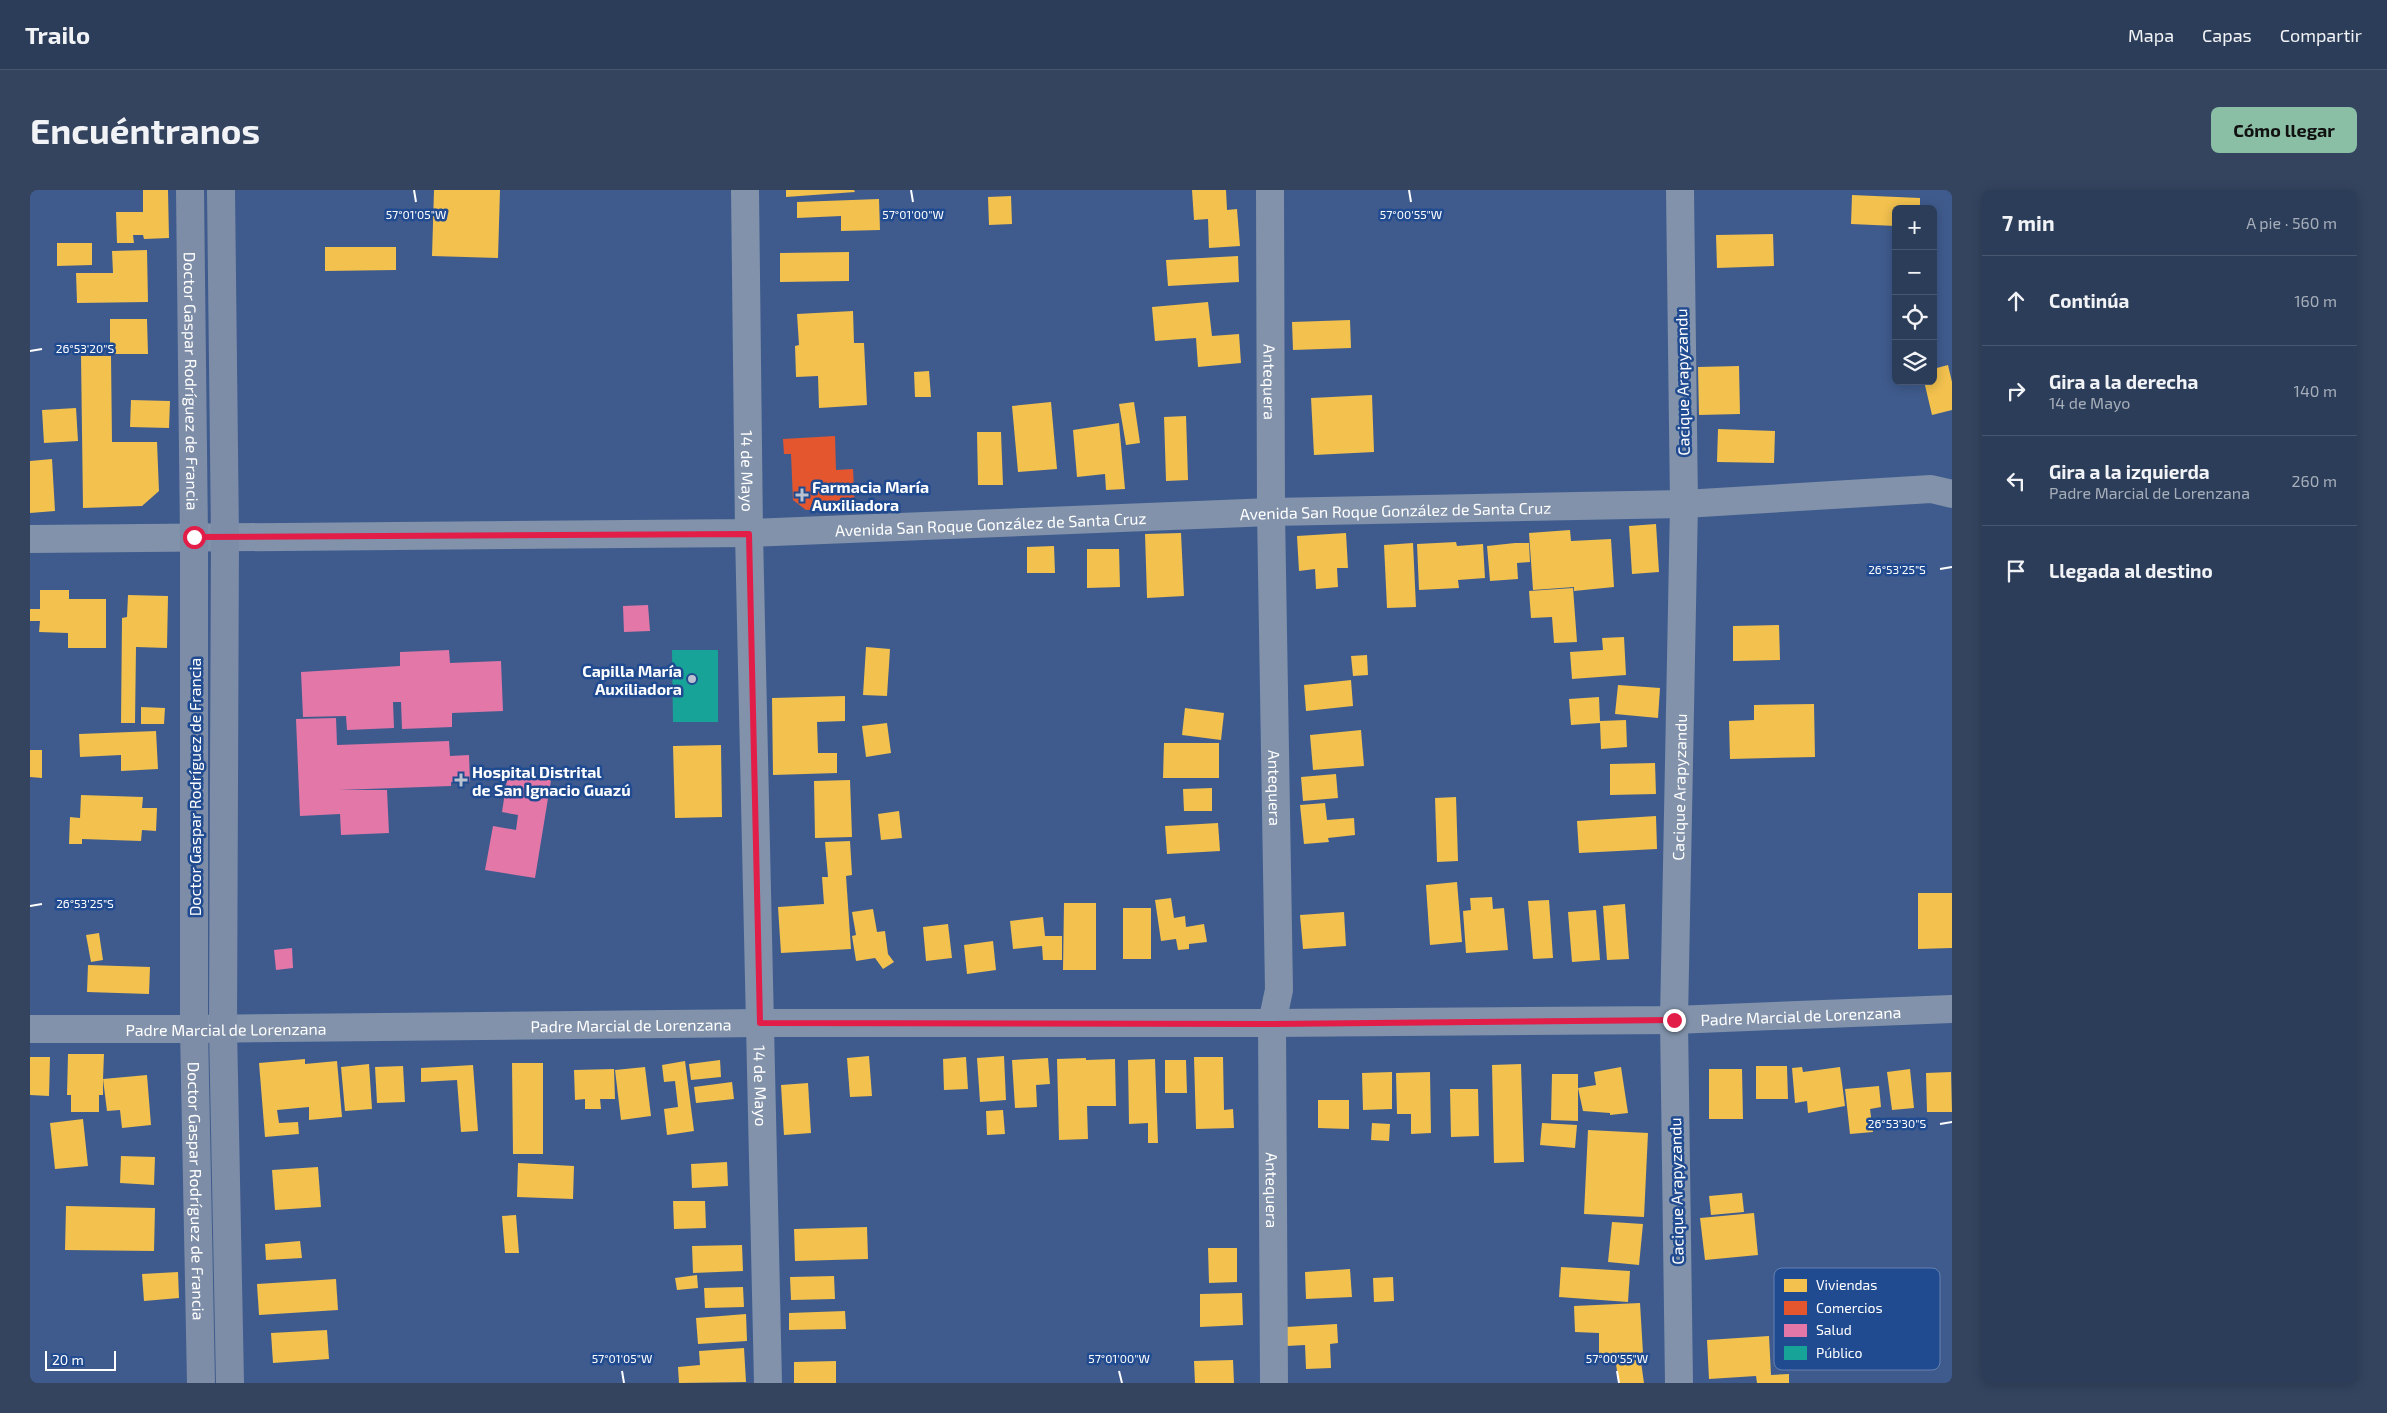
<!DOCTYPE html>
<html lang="es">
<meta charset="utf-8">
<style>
:root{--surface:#2c3d59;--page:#34445f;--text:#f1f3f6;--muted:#a6aeba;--line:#48566f;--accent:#8abfa5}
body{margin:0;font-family:"Exo 2",sans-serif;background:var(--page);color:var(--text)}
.controls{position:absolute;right:15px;top:15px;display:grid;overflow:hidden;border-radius:8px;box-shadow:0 2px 12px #0003}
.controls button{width:45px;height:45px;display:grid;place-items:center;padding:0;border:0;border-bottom:1px solid var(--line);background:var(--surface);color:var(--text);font:25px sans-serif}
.scale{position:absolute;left:15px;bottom:12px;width:71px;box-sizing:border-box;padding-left:5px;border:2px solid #fff;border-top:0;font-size:14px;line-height:18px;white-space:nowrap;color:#fff;-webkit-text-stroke:4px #214b90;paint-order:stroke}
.stop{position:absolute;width:15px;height:15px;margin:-11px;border:4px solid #e11d48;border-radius:50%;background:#fff}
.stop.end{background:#e11d48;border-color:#fff;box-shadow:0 1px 5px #0008}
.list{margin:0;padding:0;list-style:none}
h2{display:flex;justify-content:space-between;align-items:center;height:65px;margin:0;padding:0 20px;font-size:21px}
h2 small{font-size:16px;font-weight:400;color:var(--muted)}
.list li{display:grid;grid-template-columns:32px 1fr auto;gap:15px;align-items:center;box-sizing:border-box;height:90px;padding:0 20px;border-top:1px solid var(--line)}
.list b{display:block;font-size:19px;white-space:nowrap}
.list p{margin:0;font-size:16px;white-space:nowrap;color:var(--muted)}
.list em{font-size:16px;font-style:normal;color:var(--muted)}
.icon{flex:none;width:28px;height:28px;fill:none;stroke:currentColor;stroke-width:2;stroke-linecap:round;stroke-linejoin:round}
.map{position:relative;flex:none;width:1922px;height:1193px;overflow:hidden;border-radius:8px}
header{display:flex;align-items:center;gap:30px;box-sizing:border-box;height:70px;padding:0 25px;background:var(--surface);border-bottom:1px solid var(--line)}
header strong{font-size:24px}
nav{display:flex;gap:28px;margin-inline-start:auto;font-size:18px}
.intro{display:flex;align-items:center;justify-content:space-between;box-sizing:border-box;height:120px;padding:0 30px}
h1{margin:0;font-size:35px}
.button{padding:12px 22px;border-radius:8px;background:var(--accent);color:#111;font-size:18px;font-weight:700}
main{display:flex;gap:30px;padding:0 30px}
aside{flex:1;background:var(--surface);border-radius:8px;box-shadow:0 2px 12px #0003}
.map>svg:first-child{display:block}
.water{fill:#3f5b8d;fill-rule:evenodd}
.homes{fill:#f2c14e}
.shops{fill:#e4572e}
.health{fill:#e377a8}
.public{fill:#17a398}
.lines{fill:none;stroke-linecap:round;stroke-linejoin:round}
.street{stroke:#8192aa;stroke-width:28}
.secondary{stroke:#7e8da7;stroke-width:28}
.route{stroke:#e11d48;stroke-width:6}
.ticks{fill:none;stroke:#fff;stroke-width:2}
.poi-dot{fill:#bac2cf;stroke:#214b90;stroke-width:2}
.labels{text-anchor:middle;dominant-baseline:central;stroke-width:5;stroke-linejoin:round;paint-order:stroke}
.street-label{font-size:16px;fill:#fff;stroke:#214b90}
.poi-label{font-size:16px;font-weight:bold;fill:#fff;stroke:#214b90;text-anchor:start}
.key{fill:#214b90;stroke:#6481b1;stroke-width:1}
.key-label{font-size:14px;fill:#fff}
.ticks-label{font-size:12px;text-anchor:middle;fill:#fff;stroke:#214b90;stroke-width:5;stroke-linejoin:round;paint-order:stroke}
</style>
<header>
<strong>Trailo</strong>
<nav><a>Mapa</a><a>Capas</a><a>Compartir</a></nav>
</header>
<div class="intro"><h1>Encuéntranos</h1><a class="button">Cómo llegar</a></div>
<main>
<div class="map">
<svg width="1922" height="1193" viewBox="0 0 1922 1193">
<rect width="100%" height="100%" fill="#3a5177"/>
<path class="water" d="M 0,0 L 1922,0 L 1922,1193 L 0,1193 ZM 1866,19 L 1903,19 L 1903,191 L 1866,191 Z"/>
<g class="homes">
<polygon points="113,0 138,0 139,48 114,49 113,45 103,45 104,53 87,53 86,22 113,22"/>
<polygon points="404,0 470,0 468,68 402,66"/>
<polygon points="756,0 824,0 825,2 756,7"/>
<polygon points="1162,0 1196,0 1197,20 1207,19 1210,56 1179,58 1178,29 1164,30"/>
<polygon points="1822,5 1890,8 1890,19 1866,19 1866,36 1821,34"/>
<polygon points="981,6 982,34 959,35 958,7"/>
<polygon points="849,9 850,40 811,41 811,26 767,28 767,12"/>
<polygon points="1743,44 1744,76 1687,78 1686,45"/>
<polygon points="27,53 62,53 62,75 27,76"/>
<polygon points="295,57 366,57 366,80 295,81"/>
<polygon points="117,60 118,112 47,113 46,83 83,83 82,61"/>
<polygon points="819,62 819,91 750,92 750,63"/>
<polygon points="1208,66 1209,92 1138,96 1136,70"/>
<polygon points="1178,112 1182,146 1209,144 1211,173 1168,177 1166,148 1125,151 1122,117"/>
<polygon points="823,121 824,153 834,153 837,215 789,218 788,186 766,187 765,156 769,155 767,124"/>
<polygon points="80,129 117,129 118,164 80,164"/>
<polygon points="1320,130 1321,158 1263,160 1262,132"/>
<polygon points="51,166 81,166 82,252 127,252 129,301 112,316 53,318"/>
<polygon points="1918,175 1922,192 1922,220 1902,225 1894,191 1903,191 1903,179"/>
<polygon points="1709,176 1710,224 1669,225 1668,177"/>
<polygon points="899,181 901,207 885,207 884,182"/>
<polygon points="1342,205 1344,262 1284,265 1281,208"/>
<polygon points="101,210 140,211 139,238 100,237"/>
<polygon points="1021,212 1027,279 988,282 982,216"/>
<polygon points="1104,212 1110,253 1096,255 1089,214"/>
<polygon points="46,218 48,251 14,253 12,220"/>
<polygon points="1156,226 1158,290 1136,291 1134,227"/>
<polygon points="1089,233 1095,299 1076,300 1075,284 1047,287 1043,240"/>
<polygon points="1688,239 1745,241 1744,273 1687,272"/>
<polygon points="947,242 971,242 973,295 948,295"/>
<polygon points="22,269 25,321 0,323 0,271"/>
<polygon points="1626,334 1629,382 1602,384 1599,336"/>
<polygon points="1540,340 1541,351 1581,349 1584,397 1544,401 1544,397 1503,400 1499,343"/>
<polygon points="1151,343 1154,406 1117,408 1115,344"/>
<polygon points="1316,343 1318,378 1307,378 1308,397 1286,399 1285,379 1269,381 1267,346"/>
<polygon points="1426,352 1427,356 1453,354 1455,388 1428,390 1429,398 1389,400 1387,354"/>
<polygon points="1383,353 1386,417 1357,418 1354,355"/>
<polygon points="1485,353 1499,353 1500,372 1487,373 1488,389 1460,391 1457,356"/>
<polygon points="1024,356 1025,383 997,383 997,357"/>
<polygon points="1057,359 1089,359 1090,397 1057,398"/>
<polygon points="1543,398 1547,452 1524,453 1522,427 1501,428 1499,401"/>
<polygon points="10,400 39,400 39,409 76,409 76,458 38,458 38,443 9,442 10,431 0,431 0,419 10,419"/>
<polygon points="98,405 138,406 137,458 106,457 105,533 91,533 92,428 97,427"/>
<polygon points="1749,435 1750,470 1703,471 1703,436"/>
<polygon points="1594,447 1596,485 1542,489 1540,462 1573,460 1572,448"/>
<polygon points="836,457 860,459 857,506 833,505"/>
<polygon points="1337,465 1338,485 1323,486 1321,466"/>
<polygon points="1321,490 1323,516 1276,521 1274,495"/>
<polygon points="1588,495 1630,498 1628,528 1585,524"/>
<polygon points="815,506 815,531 787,532 788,563 807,563 807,583 743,585 742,508"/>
<polygon points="1569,507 1570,531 1596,530 1597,557 1571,559 1570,533 1541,535 1539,509"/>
<polygon points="1784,514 1785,567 1700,569 1699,531 1724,530 1724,515"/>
<polygon points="111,517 135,518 134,534 111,534"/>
<polygon points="1155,518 1194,523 1191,550 1152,545"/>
<polygon points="857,533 861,563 836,567 832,536"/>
<polygon points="1331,540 1334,576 1283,580 1280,545"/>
<polygon points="126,541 128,579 91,581 91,565 50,567 49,544"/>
<polygon points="1134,553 1189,553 1189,588 1133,588"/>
<polygon points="691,555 692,627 645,628 643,556"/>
<polygon points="0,560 12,560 12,588 0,587"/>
<polygon points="1625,573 1626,604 1580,605 1580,574"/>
<polygon points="1306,584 1308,608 1273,611 1271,587"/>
<polygon points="820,590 822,647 785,648 784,591"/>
<polygon points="1182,598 1182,621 1154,621 1153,599"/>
<polygon points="51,605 113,607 112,618 127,618 126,641 112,640 111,651 52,649 52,654 39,654 40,627 50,628"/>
<polygon points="1426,607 1428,671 1407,672 1405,608"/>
<polygon points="1295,613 1297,630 1324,628 1325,645 1298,648 1299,652 1274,654 1270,615"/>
<polygon points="869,621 872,648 851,650 848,624"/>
<polygon points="1626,626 1627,659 1549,663 1547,631"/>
<polygon points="1188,633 1190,661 1137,664 1135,636"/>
<polygon points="820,651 822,685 816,686 821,759 751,763 748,717 794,714 792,687 798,687 795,652"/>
<polygon points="1427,692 1432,752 1400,755 1396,695"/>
<polygon points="1888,703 1922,703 1922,758 1888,759"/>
<polygon points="1462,707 1463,719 1474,718 1478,760 1436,763 1433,721 1441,720 1440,708"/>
<polygon points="1141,708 1144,728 1155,726 1156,737 1174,734 1177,752 1159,754 1159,759 1148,760 1146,749 1131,751 1125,710"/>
<polygon points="1519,710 1523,768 1503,769 1498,711"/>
<polygon points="1034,713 1066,713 1066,780 1033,780"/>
<polygon points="1595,714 1599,769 1577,770 1573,716"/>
<rect x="1093" y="718" width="28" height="51"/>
<polygon points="843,719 847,742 855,741 858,764 864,772 853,779 845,768 826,771 822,746 826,745 822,722"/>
<polygon points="1566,720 1570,770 1542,772 1538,722"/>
<polygon points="1314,722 1316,756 1273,759 1270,725"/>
<polygon points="1013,727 1015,746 1032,746 1032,770 1013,770 1012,756 983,759 980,731"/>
<polygon points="918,734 922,768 896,771 893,737"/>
<polygon points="69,743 73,770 61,772 56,745"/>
<polygon points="963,751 966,780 937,784 934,755"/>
<polygon points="58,775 120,777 119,804 57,802"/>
<polygon points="38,864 74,864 73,889 117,885 121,935 92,938 90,920 77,921 73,889 73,905 69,905 69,922 41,922 41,905 37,905"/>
<polygon points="839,866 842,906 820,907 817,868"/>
<polygon points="974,866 976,910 950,912 947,868"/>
<polygon points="0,867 20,867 19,906 0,905"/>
<polygon points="936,867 938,899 914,900 913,869"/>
<polygon points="1164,867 1193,867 1194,920 1203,919 1204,938 1166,939"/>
<polygon points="1018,868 1020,894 1006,895 1007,917 985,918 982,870"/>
<polygon points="1056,868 1056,870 1085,869 1086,916 1057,916 1058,949 1029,950 1027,869"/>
<polygon points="275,869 275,874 307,871 312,927 279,930 279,917 247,920 249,933 268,932 269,944 235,947 229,873"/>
<polygon points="1125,869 1128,953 1118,953 1118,933 1099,934 1098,870"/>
<polygon points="690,870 691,887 661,890 659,874"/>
<polygon points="1135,870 1156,870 1157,903 1135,903"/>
<polygon points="655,871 664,941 637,945 634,919 648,917 645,891 634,892 632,875"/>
<polygon points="482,873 513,873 513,964 483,964"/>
<polygon points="339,874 342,919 315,921 311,877"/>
<polygon points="1491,874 1494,972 1464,973 1462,875"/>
<polygon points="443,875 448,941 431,942 427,890 391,892 391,878"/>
<polygon points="373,876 375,912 347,913 345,877"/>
<polygon points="1726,876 1757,876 1758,909 1726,909"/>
<polygon points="615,877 621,926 591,930 585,880"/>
<polygon points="1591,877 1598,923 1580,925 1580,923 1553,921 1548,898 1566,895 1564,882"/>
<polygon points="1772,877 1773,882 1810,877 1815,916 1778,923 1777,911 1765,913 1762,878"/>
<polygon points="584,879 585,909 570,909 571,919 555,919 555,909 545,910 544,880"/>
<polygon points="1679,879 1712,879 1713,929 1679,929"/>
<polygon points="1880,879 1884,918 1862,920 1857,882"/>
<polygon points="1362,882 1362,919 1333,920 1332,883"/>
<polygon points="1400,882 1401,943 1381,944 1381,924 1367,924 1366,883"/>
<polygon points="1921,882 1922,922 1897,922 1896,883"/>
<polygon points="1522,884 1548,884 1548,931 1521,930"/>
<polygon points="702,892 704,909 666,913 664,897"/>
<polygon points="778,893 781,943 754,945 751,895"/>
<polygon points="1849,896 1851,917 1840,919 1843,942 1820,944 1815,899"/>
<polygon points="1420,899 1448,899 1449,946 1421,947"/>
<polygon points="1288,910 1319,910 1319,939 1288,938"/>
<polygon points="973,920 975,944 957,945 956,921"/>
<polygon points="53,929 58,976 25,979 20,933"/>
<polygon points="1342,933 1360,934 1359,951 1341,950"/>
<polygon points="1512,933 1547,935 1545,958 1510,955"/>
<polygon points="1558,940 1618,943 1614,1027 1554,1024"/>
<polygon points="91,966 125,967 124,995 90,993"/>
<polygon points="697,972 698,996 662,998 661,974"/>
<polygon points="488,973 544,976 543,1009 487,1007"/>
<polygon points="288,977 291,1017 245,1020 242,980"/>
<polygon points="1712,1003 1714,1022 1681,1025 1679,1006"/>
<polygon points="643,1011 675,1011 676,1038 644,1039"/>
<polygon points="36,1016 125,1018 124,1061 35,1060"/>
<polygon points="1724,1023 1728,1065 1675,1070 1670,1028"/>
<polygon points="486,1025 489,1063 475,1063 472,1026"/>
<polygon points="1582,1032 1613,1034 1609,1075 1578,1072"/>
<polygon points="837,1037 838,1069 765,1071 764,1039"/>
<polygon points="270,1051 272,1068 236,1070 235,1054"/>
<polygon points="712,1055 713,1081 663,1083 662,1056"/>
<polygon points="1178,1058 1207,1058 1207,1092 1179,1093"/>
<polygon points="1531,1077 1600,1081 1598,1112 1529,1107"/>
<polygon points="1320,1079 1322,1107 1276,1109 1275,1082"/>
<polygon points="148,1082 149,1108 114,1111 112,1084"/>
<polygon points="667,1085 668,1098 647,1100 645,1088"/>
<polygon points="804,1086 805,1109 761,1110 760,1087"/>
<polygon points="1363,1087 1364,1111 1344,1112 1343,1088"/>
<polygon points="306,1089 308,1120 229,1125 227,1094"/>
<polygon points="713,1097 714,1117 675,1118 674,1098"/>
<polygon points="1212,1103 1213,1135 1170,1137 1170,1104"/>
<polygon points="1610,1113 1613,1163 1569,1164 1569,1143 1545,1142 1544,1116"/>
<polygon points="815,1121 816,1139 759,1140 759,1123"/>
<polygon points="716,1124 717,1151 668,1154 666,1128"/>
<polygon points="1307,1134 1308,1153 1300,1154 1301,1178 1276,1179 1275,1155 1257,1156 1256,1137"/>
<polygon points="297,1140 299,1169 243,1173 241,1143"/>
<polygon points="1739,1146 1741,1185 1759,1184 1759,1193 1727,1193 1726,1186 1679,1189 1677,1150"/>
<polygon points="714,1158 716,1192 649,1193 648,1177 670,1175 669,1161"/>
<polygon points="1610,1165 1614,1193 1589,1193 1585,1168"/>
<polygon points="1203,1170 1204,1193 1165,1193 1164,1171"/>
<polygon points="806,1171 806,1193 764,1193 764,1172"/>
</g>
<polygon class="shops" points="805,246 806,280 823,279 825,318 776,320 763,310 761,264 754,264 753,249"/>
<g class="health">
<polygon points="618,415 620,441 594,442 593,416"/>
<polygon points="419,460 420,473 471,471 473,521 422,523 422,537 372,539 371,512 363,512 364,538 317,540 316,526 273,527 271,482 370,476 370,462"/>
<polygon points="306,528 307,555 419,551 420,566 439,565 440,592 421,592 421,596 309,600 357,600 359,643 311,645 310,624 270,626 266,529"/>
<polygon points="478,583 521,590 505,688 455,680 463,636 486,640 488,625 472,622"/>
<polygon points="262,758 263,778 246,780 244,760"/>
</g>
<polygon class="public" points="642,460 688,460 688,532 643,532"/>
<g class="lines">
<g class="street">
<path id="s1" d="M 715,0 L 719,343 L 738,1193"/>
<path id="s2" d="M 1240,0 L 1241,322 L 1249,800 L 1242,833 L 1244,1193"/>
<path id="s3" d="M 0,349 L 719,343 L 1241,322 L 1654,314 L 1901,299 L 1922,304"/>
<path id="s4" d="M 0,839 L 164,839 L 730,833 L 1242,833 L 1644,830 L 1922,819"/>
<path id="s5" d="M 1649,1193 L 1644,830 L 1654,314 L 1650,0"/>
</g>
<g class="secondary">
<path id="s6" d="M 160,0 L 164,347 L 164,839 L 171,1193"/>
<polyline points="191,0 195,347 193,838 200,1193"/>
</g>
</g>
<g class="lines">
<polyline class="route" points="164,347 719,344 730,833 1242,834 1644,830"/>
</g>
<path class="ticks" d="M 384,0 L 386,12M 881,0 L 883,12M 1379,0 L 1381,12M 0,161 L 12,159M 1910,379 L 1922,377M 0,716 L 12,714M 1910,934 L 1922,932M 592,1181 L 594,1193M 1089,1181 L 1092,1193M 1587,1181 L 1589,1193"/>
<g class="poi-dot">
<path d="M769.5 297.5h5v5h5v5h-5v5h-5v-5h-5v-5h5z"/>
<circle cx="662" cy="489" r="5"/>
<path d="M428.5 582.5h5v5h5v5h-5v5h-5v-5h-5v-5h5z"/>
</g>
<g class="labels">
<g class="street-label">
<text stroke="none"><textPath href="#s6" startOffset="191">Doctor Gaspar Rodríguez de Francia</textPath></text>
<text stroke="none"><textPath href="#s2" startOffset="192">Antequera</textPath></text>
<text transform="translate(1652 192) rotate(-91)">Cacique Arapyzandu</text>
<text stroke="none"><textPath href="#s1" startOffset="281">14 de Mayo</textPath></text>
<text stroke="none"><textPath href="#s3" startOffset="1366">Avenida San Roque González de Santa Cruz</textPath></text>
<text stroke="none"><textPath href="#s3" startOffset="961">Avenida San Roque González de Santa Cruz</textPath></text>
<text transform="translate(164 597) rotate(-90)">Doctor Gaspar Rodríguez de Francia</text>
<text stroke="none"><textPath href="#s2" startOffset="598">Antequera</textPath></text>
<text stroke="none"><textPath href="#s5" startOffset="596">Cacique Arapyzandu</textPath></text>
<text stroke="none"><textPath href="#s4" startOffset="1771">Padre Marcial de Lorenzana</textPath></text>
<text stroke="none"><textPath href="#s4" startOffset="601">Padre Marcial de Lorenzana</textPath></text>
<text stroke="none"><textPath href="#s4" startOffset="196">Padre Marcial de Lorenzana</textPath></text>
<text stroke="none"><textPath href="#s1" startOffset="896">14 de Mayo</textPath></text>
<text stroke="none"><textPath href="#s6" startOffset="1001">Doctor Gaspar Rodríguez de Francia</textPath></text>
<text stroke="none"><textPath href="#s2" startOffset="1001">Antequera</textPath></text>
<text transform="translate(1646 1001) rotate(-91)">Cacique Arapyzandu</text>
</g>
<g class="poi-label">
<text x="782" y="296">Farmacia María<tspan x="782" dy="18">Auxiliadora</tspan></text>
<text x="652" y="480" text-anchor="end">Capilla María<tspan x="652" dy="18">Auxiliadora</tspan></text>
<text x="442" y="581">Hospital Distrital<tspan x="442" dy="18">de San Ignacio Guazú</tspan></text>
</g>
</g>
<rect x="1744" y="1078" width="166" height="102" rx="8" class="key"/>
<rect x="1754" y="1089" width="23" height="13" fill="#f2c14e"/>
<rect x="1754" y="1111" width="23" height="14" fill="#e4572e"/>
<rect x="1754" y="1134" width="23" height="13" fill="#e377a8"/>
<rect x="1754" y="1156" width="23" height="14" fill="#17a398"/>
<g class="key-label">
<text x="1786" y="1100">Viviendas</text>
<text x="1786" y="1123">Comercios</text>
<text x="1786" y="1145">Salud</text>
<text x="1786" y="1168">Público</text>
</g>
<g class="ticks-label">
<text x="386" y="29">57°01'05"W</text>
<text x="883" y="29">57°01'00"W</text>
<text x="1381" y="29">57°00'55"W</text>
<text x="55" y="163">26°53'20"S</text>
<text x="1867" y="384">26°53'25"S</text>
<text x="55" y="718">26°53'25"S</text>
<text x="1867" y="938">26°53'30"S</text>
<text x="592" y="1173">57°01'05"W</text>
<text x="1089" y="1173">57°01'00"W</text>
<text x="1587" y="1173">57°00'55"W</text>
</g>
</svg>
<div class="controls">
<button>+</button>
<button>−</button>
<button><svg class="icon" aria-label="locate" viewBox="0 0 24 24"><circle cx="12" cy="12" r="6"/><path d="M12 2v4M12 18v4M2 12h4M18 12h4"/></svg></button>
<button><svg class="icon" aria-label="layers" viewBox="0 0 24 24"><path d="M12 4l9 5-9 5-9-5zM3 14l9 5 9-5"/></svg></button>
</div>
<div class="scale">20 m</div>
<div class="stop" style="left:164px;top:347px"></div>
<div class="stop end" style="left:1644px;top:830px"></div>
</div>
<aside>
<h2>7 min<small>A pie · 560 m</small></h2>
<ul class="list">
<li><svg class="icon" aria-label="ahead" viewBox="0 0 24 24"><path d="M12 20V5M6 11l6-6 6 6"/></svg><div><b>Continúa</b></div><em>160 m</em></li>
<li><svg class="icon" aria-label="right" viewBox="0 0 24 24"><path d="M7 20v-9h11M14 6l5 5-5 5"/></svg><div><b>Gira a la derecha</b><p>14 de Mayo</p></div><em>140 m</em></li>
<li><svg class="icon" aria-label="left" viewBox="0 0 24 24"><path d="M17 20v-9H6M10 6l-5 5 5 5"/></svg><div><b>Gira a la izquierda</b><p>Padre Marcial de Lorenzana</p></div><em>260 m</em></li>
<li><svg class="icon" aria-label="arrive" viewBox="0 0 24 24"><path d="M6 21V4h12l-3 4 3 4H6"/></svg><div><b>Llegada al destino</b></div></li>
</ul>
</aside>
</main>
